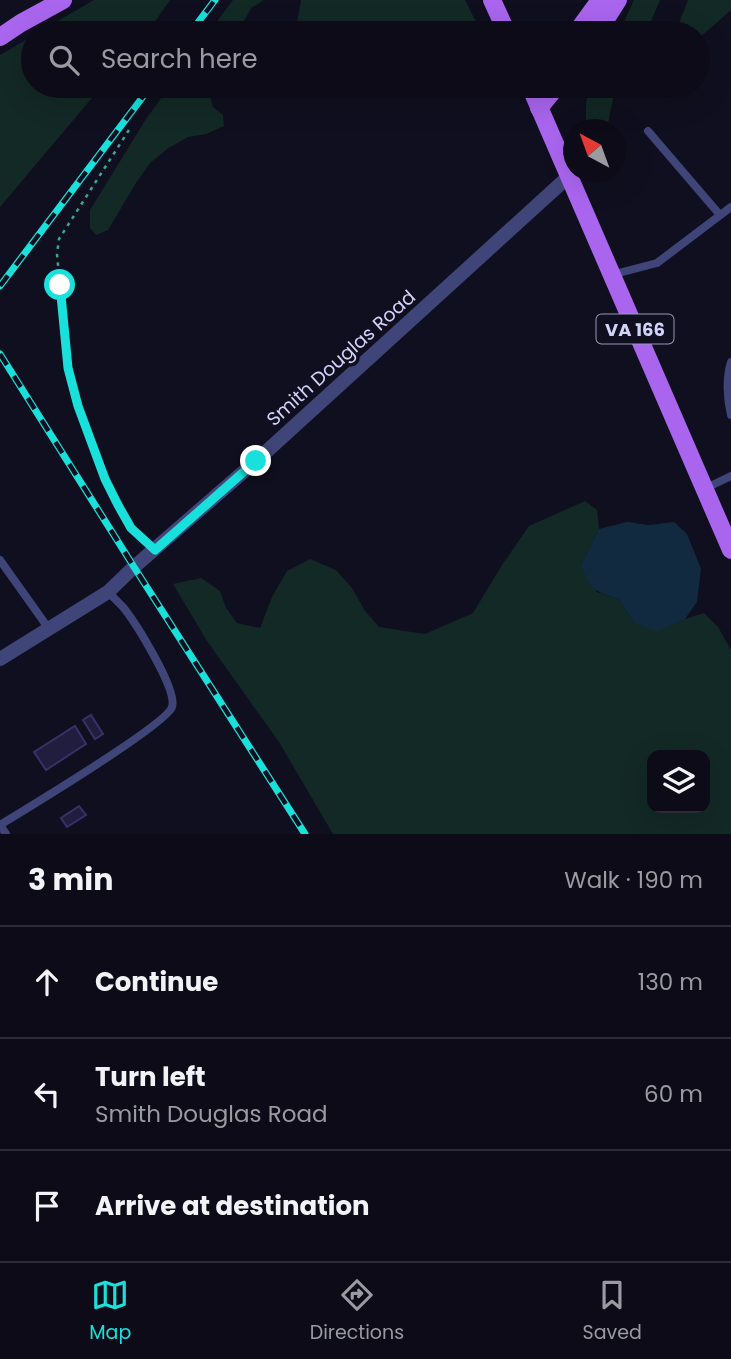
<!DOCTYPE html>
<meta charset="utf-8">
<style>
:root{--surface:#0c0b17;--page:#151420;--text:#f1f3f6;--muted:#9a9ba1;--line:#2c2b36;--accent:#19e0da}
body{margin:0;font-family:Poppins,sans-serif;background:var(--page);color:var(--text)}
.controls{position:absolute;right:21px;bottom:21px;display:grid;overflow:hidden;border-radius:14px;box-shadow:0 7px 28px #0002}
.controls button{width:63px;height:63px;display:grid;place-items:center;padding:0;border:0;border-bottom:2px solid var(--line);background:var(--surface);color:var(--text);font:35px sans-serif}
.compass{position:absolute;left:563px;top:119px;width:63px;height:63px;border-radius:50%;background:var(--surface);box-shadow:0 7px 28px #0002;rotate:319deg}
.stop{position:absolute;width:21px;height:21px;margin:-16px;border:5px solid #19e0da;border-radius:50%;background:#fff}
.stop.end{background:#19e0da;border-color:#fff;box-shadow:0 2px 7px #0008}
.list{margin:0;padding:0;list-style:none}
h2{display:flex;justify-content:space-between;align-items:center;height:91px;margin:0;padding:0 28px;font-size:30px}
h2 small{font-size:23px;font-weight:400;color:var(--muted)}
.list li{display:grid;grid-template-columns:46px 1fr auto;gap:21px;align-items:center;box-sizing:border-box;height:112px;padding:0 28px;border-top:2px solid var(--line)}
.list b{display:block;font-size:26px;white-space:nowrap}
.list p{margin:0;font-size:23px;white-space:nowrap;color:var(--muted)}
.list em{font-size:23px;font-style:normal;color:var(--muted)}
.icon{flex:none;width:38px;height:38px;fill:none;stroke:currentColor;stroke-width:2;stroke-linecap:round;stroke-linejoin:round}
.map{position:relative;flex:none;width:731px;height:834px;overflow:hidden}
.search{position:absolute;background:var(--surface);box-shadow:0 7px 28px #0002;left:21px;right:21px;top:21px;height:77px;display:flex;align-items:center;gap:18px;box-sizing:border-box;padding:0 24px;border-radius:38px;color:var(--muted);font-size:26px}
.sheet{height:427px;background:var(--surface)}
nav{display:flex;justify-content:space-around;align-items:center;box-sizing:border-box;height:98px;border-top:2px solid var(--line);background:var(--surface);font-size:19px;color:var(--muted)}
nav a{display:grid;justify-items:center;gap:4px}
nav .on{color:var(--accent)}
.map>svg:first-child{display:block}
.green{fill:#132925;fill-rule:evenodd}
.water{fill:#122a40}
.building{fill:#201d3e;stroke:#363268;stroke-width:2}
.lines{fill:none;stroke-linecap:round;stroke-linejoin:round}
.path{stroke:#3ba691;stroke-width:2.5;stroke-dasharray:3.5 5;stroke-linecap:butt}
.lane{stroke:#3f4579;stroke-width:8}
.street{stroke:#3f4579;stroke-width:14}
.primary{stroke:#a965ee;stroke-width:18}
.rail-casing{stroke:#19e0da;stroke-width:7}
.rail{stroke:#100f1f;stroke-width:4.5;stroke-dasharray:13;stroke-linecap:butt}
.route{stroke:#19e0da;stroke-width:9}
.labels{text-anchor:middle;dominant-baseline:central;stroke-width:7;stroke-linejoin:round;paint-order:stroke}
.shield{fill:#100f1f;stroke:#9898b8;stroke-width:2}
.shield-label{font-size:18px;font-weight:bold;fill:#d2d3fa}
.street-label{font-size:19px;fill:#d2d3fa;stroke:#100f1f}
</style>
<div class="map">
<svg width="731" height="834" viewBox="0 0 731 834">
<rect width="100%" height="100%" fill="#100f1f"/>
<g class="green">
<polygon points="94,0 170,0 147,33 37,33"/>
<polygon points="233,0 264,0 251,8 238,33 208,33"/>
<polygon points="300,0 465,0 478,26 479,33 287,33 296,27 301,1"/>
<polygon points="634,0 660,0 646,33 619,33"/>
<polygon points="688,0 731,0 731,10 698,39 698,33 675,33"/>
<polygon points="33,36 33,86 102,86 0,207 0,55"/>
<polygon points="170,86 210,86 208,90 213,107 223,115 224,126 206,134 188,137 167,149 150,163 136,183 108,230 96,235 90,228 90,210 146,119"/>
<polygon points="590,86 621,86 613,99 607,129 586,129 586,103"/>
<path d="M 585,501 L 597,510 L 599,529 L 581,565 L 597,592 L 619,599 L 634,623 L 685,619 L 704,613 L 718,627 L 731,650 L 731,834 L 333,834 L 279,742 L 207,641 L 173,584 L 201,578 L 220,591 L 226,608 L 237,623 L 260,628 L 272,597 L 287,571 L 310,559 L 336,570 L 352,588 L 365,611 L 379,627 L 425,634 L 473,613 L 502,565 L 529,526 ZM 652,755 L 705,755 L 705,808 L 652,808 Z"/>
</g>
<path class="water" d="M 627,522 L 649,525 L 674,522 L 687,534 L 701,569 L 697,602 L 685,619 L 658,631 L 634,623 L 619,599 C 593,591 591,590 581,565 L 599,529 Z"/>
<g class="building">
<polygon points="91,715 103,734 95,739 83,720"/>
<polygon points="75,726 86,744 46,770 34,752"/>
<polygon points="79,806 86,815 67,827 61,818"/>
</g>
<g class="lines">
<polyline class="path" points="129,130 59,239 57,254 68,368 78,406 105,479 131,528 145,540"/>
<g class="lane">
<polyline points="648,131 720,215"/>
<polyline points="611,275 657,263 731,207"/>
<path d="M 731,362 C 726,378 727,399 731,415"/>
<polyline points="704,489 731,476"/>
<polyline points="0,560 49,629"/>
<path d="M 0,825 C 26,809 166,725 172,707 C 178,690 135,622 123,607 C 118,602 113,597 108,592"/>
<polyline points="0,825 6,834"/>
</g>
<polyline class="street" points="0,659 108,592 134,567 256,461 568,177"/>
<g class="primary">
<polyline points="492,0 507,33"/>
<polyline points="576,33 600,0"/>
<polyline points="597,33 618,0"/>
<polyline points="0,37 21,23 63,0"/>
<polyline points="530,86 731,550"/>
<polyline points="539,108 557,86"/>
</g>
<g class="rail-casing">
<g id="rail">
<polyline points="190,33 215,0"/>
<polyline points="0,286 151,86"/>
<polyline points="0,354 134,567 305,834"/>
</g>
</g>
<use href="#rail" class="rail"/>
</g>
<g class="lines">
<polyline class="route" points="60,285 68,368 78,406 105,479 118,505 131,528 155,550 256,461"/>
</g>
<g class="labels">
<rect class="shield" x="596.5" y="314.5" width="77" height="29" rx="5"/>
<g class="shield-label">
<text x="635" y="329">VA 166</text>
</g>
<g class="street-label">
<text transform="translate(341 358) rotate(-42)">Smith Douglas Road</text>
</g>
</g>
</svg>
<div class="controls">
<button><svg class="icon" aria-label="layers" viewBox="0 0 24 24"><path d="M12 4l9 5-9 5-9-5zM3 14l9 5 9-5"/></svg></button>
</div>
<svg class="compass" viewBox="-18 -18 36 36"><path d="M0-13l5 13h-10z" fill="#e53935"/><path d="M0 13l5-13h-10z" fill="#9a9ba1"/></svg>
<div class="stop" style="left:60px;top:285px"></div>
<div class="stop end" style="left:256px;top:461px"></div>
<div class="search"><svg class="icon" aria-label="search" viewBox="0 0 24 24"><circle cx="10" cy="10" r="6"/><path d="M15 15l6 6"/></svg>Search here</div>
</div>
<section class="sheet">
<h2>3 min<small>Walk · 190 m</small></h2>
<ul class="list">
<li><svg class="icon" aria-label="ahead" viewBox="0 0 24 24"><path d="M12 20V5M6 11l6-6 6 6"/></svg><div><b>Continue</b></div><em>130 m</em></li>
<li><svg class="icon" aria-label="left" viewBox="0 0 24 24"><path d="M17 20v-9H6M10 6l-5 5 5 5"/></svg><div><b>Turn left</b><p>Smith Douglas Road</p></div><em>60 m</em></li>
<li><svg class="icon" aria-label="arrive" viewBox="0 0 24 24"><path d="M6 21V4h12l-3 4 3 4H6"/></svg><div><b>Arrive at destination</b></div></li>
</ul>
</section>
<nav>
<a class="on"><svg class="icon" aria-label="map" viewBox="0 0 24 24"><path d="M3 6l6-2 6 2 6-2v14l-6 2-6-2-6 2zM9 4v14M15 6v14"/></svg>Map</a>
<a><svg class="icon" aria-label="directions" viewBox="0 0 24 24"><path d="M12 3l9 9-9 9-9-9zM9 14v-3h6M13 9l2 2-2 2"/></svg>Directions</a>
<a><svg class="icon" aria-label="saved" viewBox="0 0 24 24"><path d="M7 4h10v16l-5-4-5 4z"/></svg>Saved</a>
</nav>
